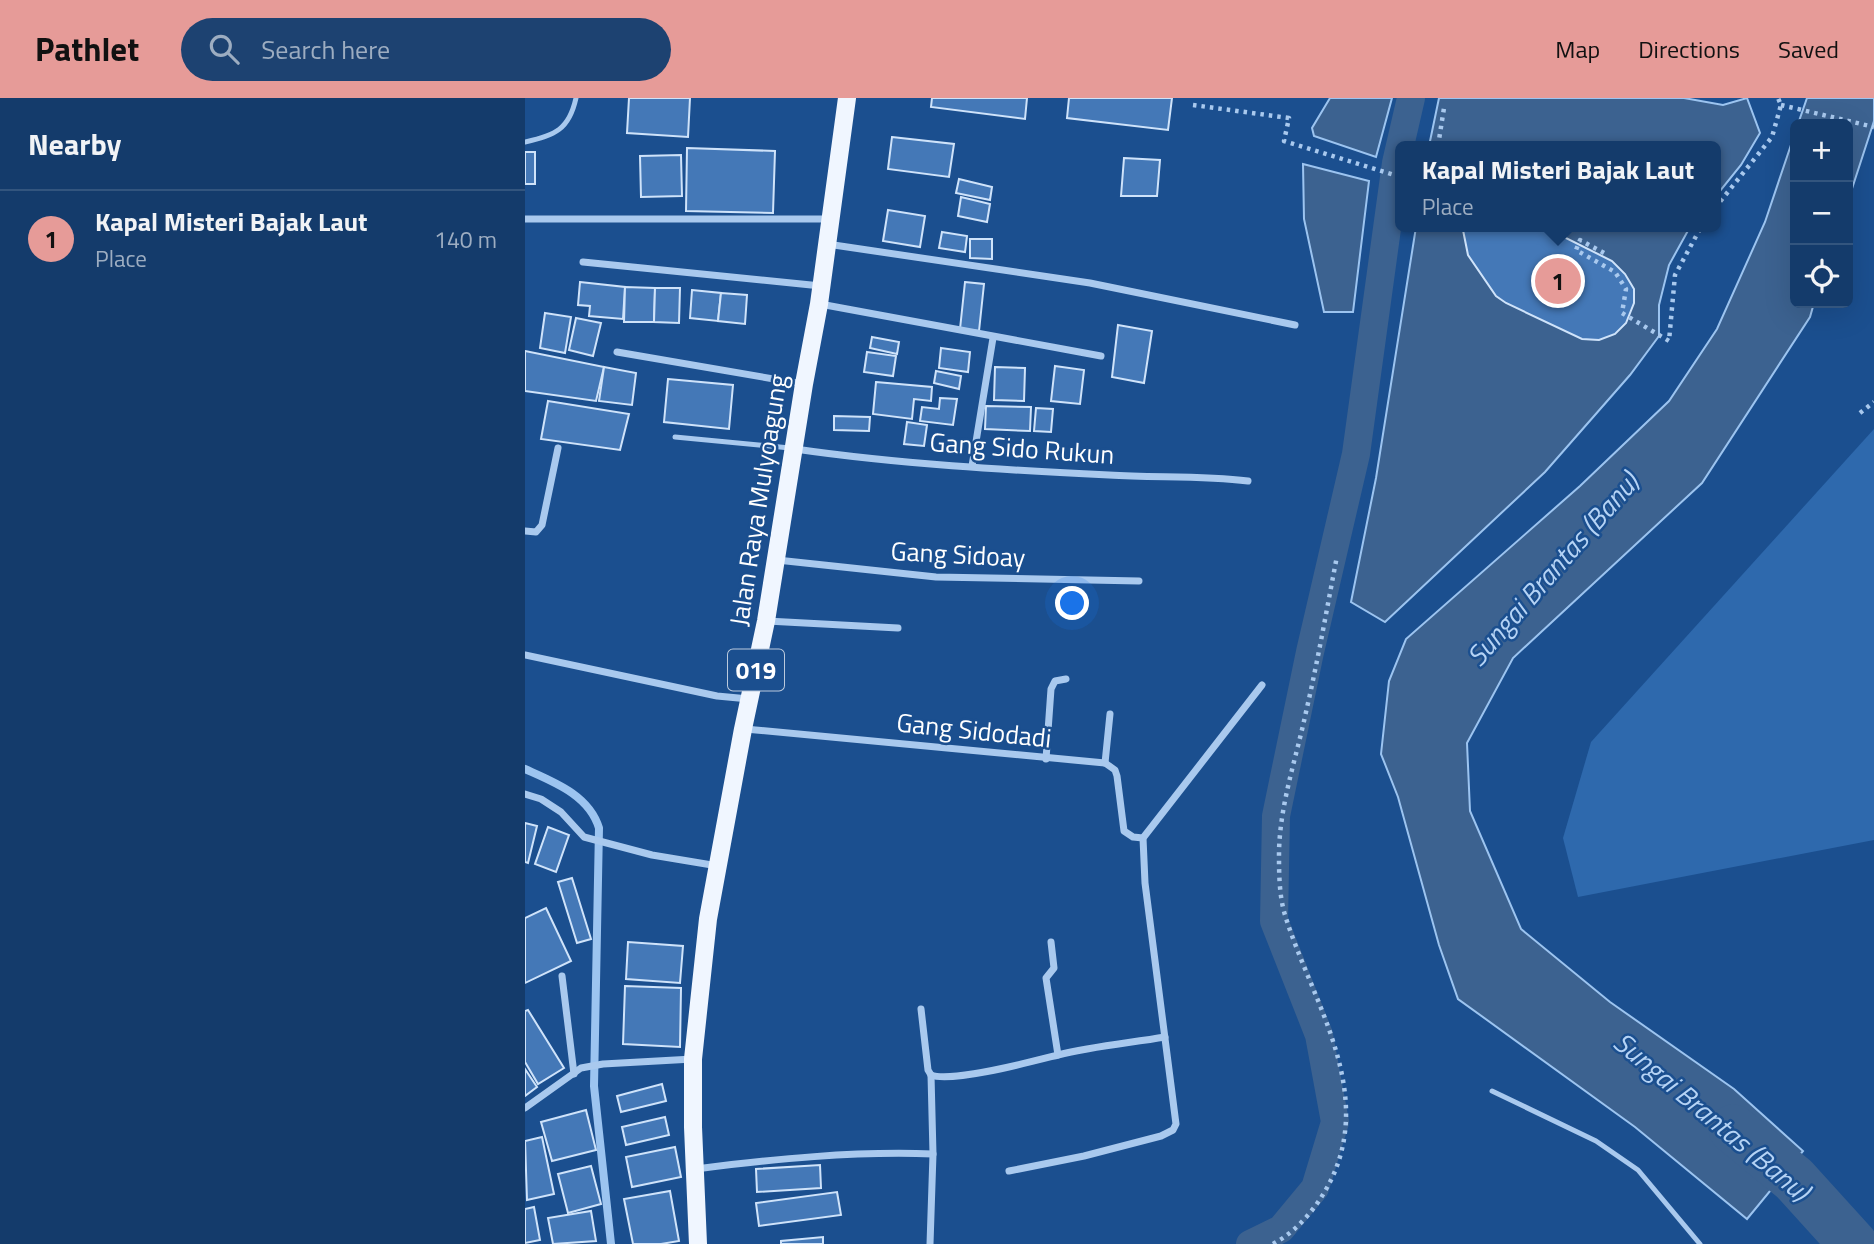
<!DOCTYPE html>
<meta charset="utf-8">
<style>
:root{--surface:#143b6b;--page:#1d4271;--text:#f1f3f6;--muted:#9dadc1;--line:#33557e;--accent:#e69b98}
body{margin:0;font-family:"Titillium Web",sans-serif;background:var(--page);color:var(--text)}
.controls{position:absolute;right:21px;top:21px;display:grid;overflow:hidden;border-radius:10px;box-shadow:0 7px 28px #0002}
.controls button{width:63px;height:63px;display:grid;place-items:center;padding:0;border:0;border-bottom:2px solid var(--line);background:var(--surface);color:var(--text);font:35px sans-serif}
.you{position:absolute;left:548px;top:506px;width:24px;height:24px;margin:-18px;border:5px solid #fff;border-radius:50%;background:#1a73e8;box-shadow:0 0 0 10px #1a73e833}
.badge{display:grid;place-items:center;width:46px;height:46px;border-radius:50%;background:var(--accent);color:#111;font-size:23px;font-weight:700}
.pin{position:absolute;translate:-50% -50%;border:4px solid #fff;box-shadow:0 2px 7px #0006}
.popup{position:absolute;left:870px;top:43px;width:326px;height:91px;box-sizing:border-box;display:grid;place-content:center;border-radius:10px;background:var(--surface);filter:drop-shadow(0 2px 5px #0005);font-size:23px;white-space:nowrap;color:var(--muted)}
.popup b{font-size:26px;color:var(--text)}
.popup::after{content:'';position:absolute;left:50%;top:100%;margin-left:-14px;border:14px solid transparent;border-top-color:var(--surface)}
.list{margin:0;padding:0;list-style:none}
h2{display:flex;justify-content:space-between;align-items:center;height:91px;margin:0;padding:0 28px;font-size:30px}
h2 small{font-size:23px;font-weight:400;color:var(--muted)}
.list li{display:grid;grid-template-columns:46px 1fr auto;gap:21px;align-items:center;box-sizing:border-box;height:98px;padding:0 28px;border-top:2px solid var(--line)}
.list b{display:block;font-size:26px;white-space:nowrap}
.list p{margin:0;font-size:23px;white-space:nowrap;color:var(--muted)}
.list em{font-size:23px;font-style:normal;color:var(--muted)}
.icon{flex:none;width:38px;height:38px;fill:none;stroke:currentColor;stroke-width:2;stroke-linecap:round;stroke-linejoin:round}
.map{position:relative;flex:none;width:1349px;height:1146px;overflow:hidden}
header{display:flex;align-items:center;gap:42px;box-sizing:border-box;height:98px;padding:0 35px;background:var(--accent);color:#111}
header strong{font-size:33px}
nav{display:flex;gap:38px;margin-inline-start:auto;font-size:24px}
.search{width:490px;height:63px;background:var(--page);display:flex;align-items:center;gap:18px;box-sizing:border-box;padding:0 24px;border-radius:38px;color:var(--muted);font-size:26px}
main{display:flex}
aside{flex:1;background:var(--surface)}
.map>svg:first-child{display:block}
.green{fill:#2e69ad}
.water{fill:#3c6290;stroke:#9cc4f0;stroke-width:2}
.lines{fill:none;stroke-linecap:round;stroke-linejoin:round}
.stream{stroke:#9cc4f0;stroke-width:8}
.canal{stroke:#3c6290;stroke-width:28}
.river{stroke:#3c6290;stroke-width:49}
.building{fill:#4478b7;stroke:#cfe3fa;stroke-width:2}
.path{stroke:#a9c9ee;stroke-width:4.5;stroke-dasharray:3.5 5;stroke-linecap:butt}
.lane{stroke:#a9c9ee;stroke-width:5}
.street{stroke:#a9c9ee;stroke-width:7}
.primary{stroke:#f0f6ff;stroke-width:18}
.labels{text-anchor:middle;dominant-baseline:central;stroke-width:5;stroke-linejoin:round;paint-order:stroke}
.shield{fill:#1b4f8f;stroke:#bbcadd;stroke-width:2}
.shield-label{font-size:24px;font-weight:bold;fill:#fff}
.street-label{font-size:26px;fill:#fff;stroke:#1b4f8f}
.water-label{font-size:28px;font-style:italic;fill:#b5d3f5;stroke:#1b4f8f}
</style>
<header>
<strong>Pathlet</strong>
<div class="search"><svg class="icon" aria-label="search" viewBox="0 0 24 24"><circle cx="10" cy="10" r="6"/><path d="M15 15l6 6"/></svg>Search here</div>
<nav><a>Map</a><a>Directions</a><a>Saved</a></nav>
</header>
<main>
<aside>
<h2>Nearby<small></small></h2>
<ul class="list">
<li><span class="badge">1</span><div><b>Kapal Misteri Bajak Laut</b><p>Place</p></div><em>140 m</em></li>
</ul>
</aside>
<div class="map">
<svg width="1349" height="1146" viewBox="0 0 1349 1146">
<rect width="100%" height="100%" fill="#1b4f8f"/>
<polygon class="green" points="1349,331 1349,742 1053,799 1038,740 1066,644"/>
<g class="water">
<polygon points="805,0 867,0 851,59 789,38 787,30"/>
<polygon points="914,0 1159,0 1198,7 1222,0 1235,35 1216,67 1191,98 1190,48 904,48"/>
<polygon points="1282,0 1349,0 1349,23 1323,103 1323,26 1273,26"/>
<polygon points="1270,35 1270,205 1289,205 1285,219 1177,385 988,560 942,645 945,713 996,831 1085,904 1209,991 1278,1053 1222,1121 1110,1029 933,901 914,847 873,699 856,656 864,583 881,541 1055,388 1144,303 1192,231 1240,124"/>
<polygon points="778,66 844,83 828,214 799,214 779,121"/>
<polygon points="891,129 1165,129 1144,167 1134,207 1134,238 1105,277 1020,374 860,524 826,504 851,380"/>
</g>
<g class="lines">
<path class="stream" d="M 0,671 C 29,684 64,697 74,730 L 69,988 L 86,1146"/>
<polyline class="canal" points="725,1146 756,1131 790,1090 810,1024 794,937 749,823 751,718 785,554 831,356 871,65 886,0"/>
<polyline class="river" points="1208,1031 1269,1081 1328,1146"/>
</g>
<g class="building">
<polygon points="104,0 165,0 163,39 102,35"/>
<polygon points="407,0 502,0 500,21 406,9"/>
<polygon points="544,0 647,0 643,32 542,20"/>
<polygon points="367,39 429,46 424,79 363,71"/>
<polygon points="162,50 250,53 248,115 161,113"/>
<rect x="0" y="54" width="10" height="32"/>
<polygon points="156,57 157,98 116,99 115,58"/>
<polygon points="599,60 635,62 632,98 596,98"/>
<polygon points="434,81 467,89 465,102 431,95"/>
<polygon points="436,99 465,106 462,124 433,118"/>
<polygon points="363,112 400,118 395,149 358,143"/>
<polygon points="945,129 1019,129 1087,163 1100,176 1109,191 1109,205 1101,225 1090,236 1074,242 1057,241 981,205 971,198 943,157 938,132"/>
<polygon points="417,134 442,138 440,154 414,150"/>
<polygon points="445,141 467,141 467,161 445,160"/>
<polygon points="55,184 100,189 98,221 64,218 65,208 53,207"/>
<polygon points="440,184 459,186 454,233 435,231"/>
<polygon points="100,189 130,190 129,224 99,224"/>
<polygon points="130,190 155,190 154,225 129,224"/>
<polygon points="167,192 196,195 193,223 165,220"/>
<polygon points="196,195 222,197 220,226 193,223"/>
<polygon points="20,215 46,219 40,255 15,250"/>
<polygon points="51,220 76,225 68,258 44,252"/>
<polygon points="593,227 627,233 619,285 587,279"/>
<polygon points="347,239 374,244 372,256 345,250"/>
<polygon points="416,250 445,254 443,274 414,270"/>
<polygon points="0,253 79,269 71,303 0,293"/>
<polygon points="342,254 371,258 368,278 339,274"/>
<polygon points="530,268 559,272 555,306 526,303"/>
<polygon points="79,269 111,275 107,307 74,303"/>
<polygon points="470,269 500,270 499,303 469,302"/>
<polygon points="411,273 436,278 434,291 409,285"/>
<polygon points="143,281 208,287 204,331 139,324"/>
<polygon points="351,284 407,289 406,303 389,301 387,321 348,316"/>
<polygon points="415,300 432,301 428,327 395,323 397,309 414,311"/>
<polygon points="23,303 104,316 95,352 16,341"/>
<polygon points="461,308 506,309 505,333 460,331"/>
<polygon points="511,310 528,311 526,334 509,333"/>
<polygon points="309,318 345,319 344,333 309,332"/>
<polygon points="382,324 402,327 399,348 379,346"/>
<polygon points="0,725 12,728 3,765 0,764"/>
<polygon points="23,729 44,737 31,774 10,766"/>
<polygon points="47,780 66,841 52,845 33,784"/>
<polygon points="21,810 46,863 0,885 0,820"/>
<polygon points="103,844 158,848 155,885 101,881"/>
<polygon points="100,888 156,890 155,949 98,946"/>
<polygon points="3,912 39,970 13,986 0,964 0,913"/>
<polygon points="0,971 12,989 0,998"/>
<polygon points="137,986 141,1003 96,1014 92,998"/>
<polygon points="61,1012 71,1052 27,1063 16,1024"/>
<polygon points="140,1019 144,1037 101,1047 97,1029"/>
<polygon points="17,1039 29,1096 2,1102 0,1043"/>
<polygon points="150,1049 156,1079 107,1089 101,1059"/>
<polygon points="295,1067 296,1090 232,1094 231,1071"/>
<polygon points="66,1068 76,1106 43,1115 33,1076"/>
<polygon points="145,1093 154,1143 136,1146 108,1146 99,1101"/>
<polygon points="312,1094 316,1117 234,1128 231,1105"/>
<polygon points="9,1109 15,1142 0,1145 0,1111"/>
<polygon points="66,1113 71,1143 28,1146 23,1120"/>
<polygon points="298,1139 298,1146 256,1146 256,1143"/>
</g>
<g class="lines">
<g class="path">
<polyline points="668,7 764,20 759,43 876,79"/>
<polyline points="1256,7 1349,29"/>
<polyline points="913,48 919,10"/>
<polyline points="1190,110 1247,39 1256,7 1253,0"/>
<polyline points="1079,155 1055,142 1051,152 1090,174 1101,191 1097,215 1144,243 1150,177 1176,129"/>
<polyline points="1335,315 1349,304"/>
<path d="M 748,1146 C 774,1132 794,1107 807,1080 C 849,989 786,902 760,817 C 754,797 754,775 754,754 C 755,706 771,661 781,614 C 793,562 802,510 812,458"/>
</g>
<g class="lane">
<path d="M 0,44 C 30,37 44,32 51,0"/>
<polyline points="150,339 265,350"/>
<polyline points="967,993 1071,1043 1113,1072 1175,1146"/>
</g>
<g class="street">
<polyline points="0,121 305,121"/>
<polyline points="302,146 565,185 770,227"/>
<polyline points="58,164 296,188"/>
<polyline points="295,206 576,258"/>
<polyline points="92,254 278,286"/>
<path d="M 270,351 C 374,366 480,372 584,377 C 630,380 677,377 723,383"/>
<polyline points="447,368 468,240"/>
<polyline points="0,433 11,434 17,427 33,350"/>
<polyline points="252,462 411,479 614,483"/>
<polyline points="242,523 373,530"/>
<polyline points="0,557 192,598 224,601"/>
<polyline points="220,631 580,665 590,672 592,678 599,733 608,739 618,740"/>
<polyline points="521,661 526,591 530,583 541,581"/>
<polyline points="580,665 585,616"/>
<polyline points="0,696 16,701 36,714 59,739 127,757 193,768"/>
<polyline points="526,844 529,870 521,880 533,957"/>
<polyline points="37,878 49,976"/>
<polyline points="396,911 403,972 406,977 408,1056 405,1146"/>
<path d="M 406,977 C 427,985 509,963 533,957 C 568,948 605,945 640,939"/>
<polyline points="0,1010 56,970 78,966 168,961"/>
<path d="M 171,1071 C 249,1061 329,1053 408,1056"/>
<polyline points="484,1073 559,1058 636,1038 648,1032 651,1026 620,785 618,740 737,587"/>
</g>
<polyline class="primary" points="173,1146 168,1029 168,961 183,821 218,631 241,523 279,286 294,206 322,0"/>
</g>
<g class="labels">
<rect class="shield" x="203" y="551.5" width="56" height="41" rx="5"/>
<g class="shield-label">
<text x="231" y="572">019</text>
</g>
<g class="street-label">
<text transform="translate(497 350) rotate(4)">Gang Sido Rukun</text>
<text transform="translate(233 402) rotate(-81)">Jalan Raya Mulyoagung</text>
<text transform="translate(433 456) rotate(3)">Gang Sidoay</text>
<text transform="translate(449 632) rotate(6)">Gang Sidodadi</text>
</g>
<g class="water-label">
<text transform="translate(1027 471) rotate(-49)">Sungai Brantas (Banu)</text>
<text transform="translate(1187 1018) rotate(40)">Sungai Brantas (Banu)</text>
</g>
</g>
</svg>
<div class="controls">
<button>+</button>
<button>−</button>
<button><svg class="icon" aria-label="locate" viewBox="0 0 24 24"><circle cx="12" cy="12" r="6"/><path d="M12 2v4M12 18v4M2 12h4M18 12h4"/></svg></button>
</div>
<div class="you"></div>
<div class="pin badge" style="left:1033px;top:183px">1</div>
<div class="popup"><b>Kapal Misteri Bajak Laut</b>Place</div>
</div>
</main>
